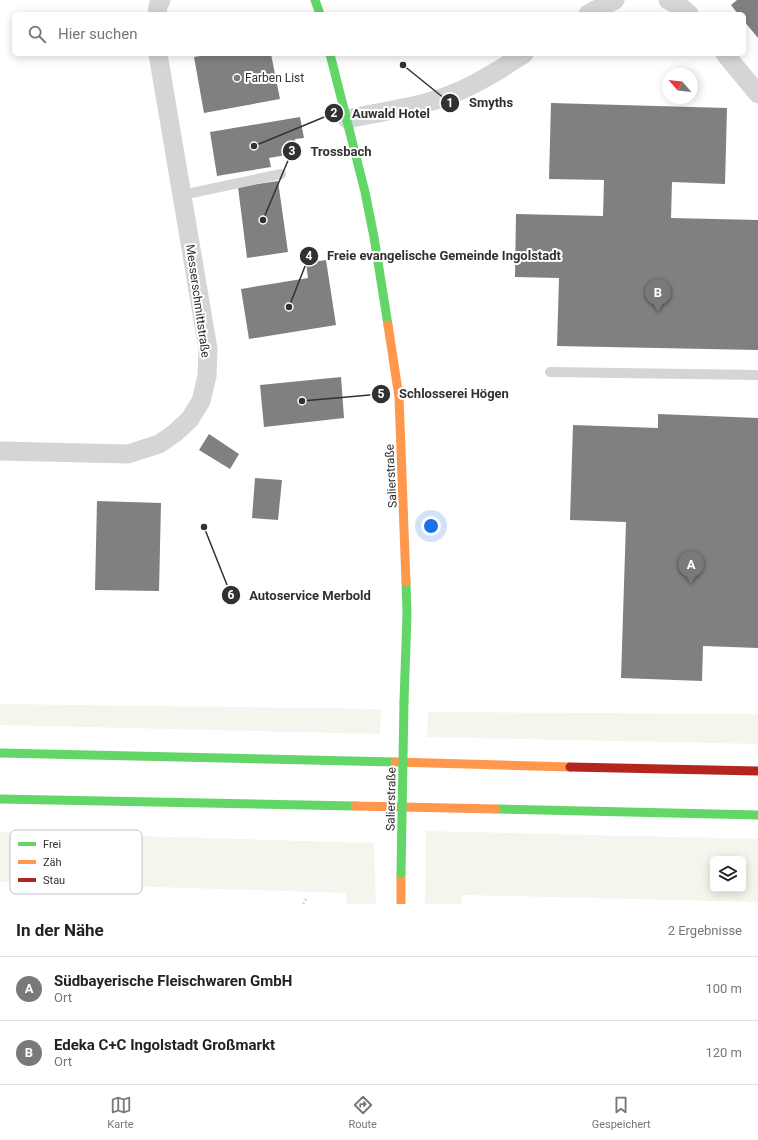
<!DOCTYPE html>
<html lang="de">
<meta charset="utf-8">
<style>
:root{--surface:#fff;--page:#f2f2f2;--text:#222;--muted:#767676;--line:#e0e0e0;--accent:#797979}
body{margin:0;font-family:Roboto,sans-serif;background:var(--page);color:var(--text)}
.controls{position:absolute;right:12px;bottom:12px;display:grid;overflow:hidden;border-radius:6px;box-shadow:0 2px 10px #0003}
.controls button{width:36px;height:36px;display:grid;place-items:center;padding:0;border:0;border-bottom:1px solid var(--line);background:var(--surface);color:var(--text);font:20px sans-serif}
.compass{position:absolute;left:662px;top:68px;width:36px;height:36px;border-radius:50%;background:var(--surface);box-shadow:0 2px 10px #0003;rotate:298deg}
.you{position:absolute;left:431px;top:526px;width:14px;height:14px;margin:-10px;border:3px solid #fff;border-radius:50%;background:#1a73e8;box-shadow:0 0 0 6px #1a73e833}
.badge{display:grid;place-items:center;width:26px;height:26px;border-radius:50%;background:var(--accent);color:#fff;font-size:13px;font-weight:700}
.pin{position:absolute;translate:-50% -33px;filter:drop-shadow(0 1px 2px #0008)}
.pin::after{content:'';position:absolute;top:21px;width:14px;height:12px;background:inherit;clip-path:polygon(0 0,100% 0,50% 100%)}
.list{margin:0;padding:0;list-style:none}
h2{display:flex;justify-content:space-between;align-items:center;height:52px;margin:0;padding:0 16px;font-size:17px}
h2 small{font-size:13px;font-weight:400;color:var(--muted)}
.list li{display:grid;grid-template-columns:26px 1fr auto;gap:12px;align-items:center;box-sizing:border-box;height:64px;padding:0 16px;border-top:1px solid var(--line)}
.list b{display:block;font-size:15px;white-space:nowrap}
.list p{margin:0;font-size:13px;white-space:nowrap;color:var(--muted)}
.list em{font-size:13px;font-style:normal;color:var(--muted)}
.icon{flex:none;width:22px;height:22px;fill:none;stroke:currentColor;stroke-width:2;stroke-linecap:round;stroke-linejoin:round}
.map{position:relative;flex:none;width:758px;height:904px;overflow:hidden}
.search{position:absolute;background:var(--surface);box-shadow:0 2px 10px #0003;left:12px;right:12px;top:12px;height:44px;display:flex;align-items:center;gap:10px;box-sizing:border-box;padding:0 14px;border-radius:6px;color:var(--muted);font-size:15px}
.sheet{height:180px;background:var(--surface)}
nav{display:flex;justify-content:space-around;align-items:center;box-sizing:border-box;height:56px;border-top:1px solid var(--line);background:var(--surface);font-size:11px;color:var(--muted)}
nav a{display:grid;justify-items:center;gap:2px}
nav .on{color:var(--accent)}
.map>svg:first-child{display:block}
.green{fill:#f4f6ed;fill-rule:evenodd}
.building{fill:#808080}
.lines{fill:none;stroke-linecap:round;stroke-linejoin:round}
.path{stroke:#d5d5d5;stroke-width:2.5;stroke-dasharray:2 2;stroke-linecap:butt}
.lane{stroke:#d5d5d5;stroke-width:10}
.street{stroke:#d5d5d5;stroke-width:19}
.fast{stroke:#63d668;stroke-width:9}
.slow{stroke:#ff974d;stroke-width:9}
.jam{stroke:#b3261e;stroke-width:9}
.fast-bridge{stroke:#63d668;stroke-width:9}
.poi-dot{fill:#797979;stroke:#fff;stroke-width:1.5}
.labels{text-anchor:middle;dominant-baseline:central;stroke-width:4;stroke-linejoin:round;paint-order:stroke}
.poi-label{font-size:12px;fill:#313131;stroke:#fff;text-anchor:start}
.street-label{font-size:12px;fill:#313131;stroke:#fff}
.key{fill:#fff;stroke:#c1c1c1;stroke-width:1}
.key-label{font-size:11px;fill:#313131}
.leader{fill:none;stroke:#313131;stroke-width:1.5}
.callout-dot{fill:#313131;stroke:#fff;stroke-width:1.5}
.mark-label{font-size:12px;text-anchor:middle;font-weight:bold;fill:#fff}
.callout-label{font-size:13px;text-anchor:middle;font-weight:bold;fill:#313131;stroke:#fff;stroke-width:4;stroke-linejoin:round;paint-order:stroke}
</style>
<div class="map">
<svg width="758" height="904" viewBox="0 0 758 904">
<rect width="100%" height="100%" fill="#fff"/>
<g class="green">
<polygon points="0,704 381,709 380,734 0,725"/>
<polygon points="428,712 758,714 758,744 427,737"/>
<path d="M 426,831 L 758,839 L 758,902 L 462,895 L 461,904 L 425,904 ZM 713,859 L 743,859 L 743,889 L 713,889 Z"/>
<polygon points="0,832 374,843 376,904 347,904 346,893 0,882"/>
</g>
<g class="building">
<polygon points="737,0 758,0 758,38 744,21 744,14 738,14 731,5"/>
<polygon points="213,54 271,54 280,99 204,113 194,57"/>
<polygon points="551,103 727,108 725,184 672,182 671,218 758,220 758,350 557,346 559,278 515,277 516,214 603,216 604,180 549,179"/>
<polygon points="300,117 304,138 295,139 297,153 269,158 271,167 217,176 210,132"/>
<polygon points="278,181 288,252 247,258 238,187"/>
<polygon points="326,260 336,325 249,339 241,289 308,278 306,263"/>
<polygon points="341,377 344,418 264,427 260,385"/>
<polygon points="658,414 758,418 758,648 703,646 702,681 621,678 626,522 570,520 573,425 658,428"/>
<polygon points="209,434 239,454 230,469 199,450"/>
<polygon points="255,478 282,480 278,520 252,518"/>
<polygon points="97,501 161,503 159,591 95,590"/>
</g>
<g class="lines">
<polyline class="path" points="303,904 306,899"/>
<g class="lane">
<polyline points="182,195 281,174"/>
<polyline points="550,372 758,375"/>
</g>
<g class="street">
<polyline points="668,0 682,8 689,14"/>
<polyline points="157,14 158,6 161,0"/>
<polyline points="588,14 615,0"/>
<polyline points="725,54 758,94"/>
<path d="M 347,119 C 383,111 424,107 457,92 C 481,82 502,68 524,54"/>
<polyline points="0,451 128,454 159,444 175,433 190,419 201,401 207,376 208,349 158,54"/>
</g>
<g class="fast">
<polyline points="315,0 320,14"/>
<polyline points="330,54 365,192 374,237 388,325"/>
<polyline points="404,702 407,614 406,582"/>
<polyline points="0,753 395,762"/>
<polyline points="0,799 355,806"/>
<polyline points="496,809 758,815"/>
</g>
<g class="slow">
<polyline points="388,325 399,397 406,582"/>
<polyline points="395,762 570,767"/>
<polyline points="355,806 496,809"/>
<polyline points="401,873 401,904"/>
</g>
<polyline class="jam" points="570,767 758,771"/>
<polyline class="fast-bridge" points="401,873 404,702"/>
</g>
<circle class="poi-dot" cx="237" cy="78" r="4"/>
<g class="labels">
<g class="poi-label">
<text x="245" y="78">Farben List</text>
</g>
<g class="street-label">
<text transform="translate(198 301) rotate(82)">Messerschmittstraße</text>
<text transform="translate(391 476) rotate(-93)">Salierstraße</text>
<text transform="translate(391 799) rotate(-89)">Salierstraße</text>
</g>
</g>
<rect x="10" y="830" width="132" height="64" rx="6" class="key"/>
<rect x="18" y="842" width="18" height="4" fill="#63d668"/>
<rect x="18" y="860" width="18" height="4" fill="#ff974d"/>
<rect x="18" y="878" width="18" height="4" fill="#b3261e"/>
<g class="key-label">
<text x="43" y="848">Frei</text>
<text x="43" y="866">Zäh</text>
<text x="43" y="884">Stau</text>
</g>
<path class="leader" d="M403 65L450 103M254 146L334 113M263 220L292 151M289 307L309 256M302 401L381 394M204 527L231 595"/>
<g class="callout-dot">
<circle cx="403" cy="65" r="4"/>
<circle cx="254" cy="146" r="4"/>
<circle cx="263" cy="220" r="4"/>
<circle cx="289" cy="307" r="4"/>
<circle cx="302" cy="401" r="4"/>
<circle cx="204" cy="527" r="4"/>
<circle cx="450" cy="103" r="10"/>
<circle cx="334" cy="113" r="10"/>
<circle cx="292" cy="151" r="10"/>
<circle cx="309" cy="256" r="10"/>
<circle cx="381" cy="394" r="10"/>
<circle cx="231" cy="595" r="10"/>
</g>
<g class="mark-label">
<text x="450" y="107">1</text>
<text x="334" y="117">2</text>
<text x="292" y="155">3</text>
<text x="309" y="260">4</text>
<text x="381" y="398">5</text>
<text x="231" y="599">6</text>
</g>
<g class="callout-label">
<text x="491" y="107">Smyths</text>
<text x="391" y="118">Auwald Hotel</text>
<text x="341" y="156">Trossbach</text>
<text x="444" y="260">Freie evangelische Gemeinde Ingolstadt</text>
<text x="454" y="398">Schlosserei Högen</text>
<text x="310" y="600">Autoservice Merbold</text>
</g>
</svg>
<div class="controls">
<button><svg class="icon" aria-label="layers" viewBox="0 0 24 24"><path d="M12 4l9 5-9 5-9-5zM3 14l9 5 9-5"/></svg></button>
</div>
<svg class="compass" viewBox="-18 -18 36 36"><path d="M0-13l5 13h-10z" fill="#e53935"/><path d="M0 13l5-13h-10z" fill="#767676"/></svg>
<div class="you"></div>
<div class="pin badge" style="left:691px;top:584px">A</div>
<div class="pin badge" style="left:658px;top:312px">B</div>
<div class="search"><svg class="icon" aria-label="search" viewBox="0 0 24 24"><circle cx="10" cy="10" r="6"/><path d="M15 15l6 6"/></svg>Hier suchen</div>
</div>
<section class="sheet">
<h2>In der Nähe<small>2 Ergebnisse</small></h2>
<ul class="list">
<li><span class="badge">A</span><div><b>Südbayerische Fleischwaren GmbH</b><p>Ort</p></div><em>100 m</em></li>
<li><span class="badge">B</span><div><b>Edeka C+C Ingolstadt Großmarkt</b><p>Ort</p></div><em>120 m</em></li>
</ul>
</section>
<nav>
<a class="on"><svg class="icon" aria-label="map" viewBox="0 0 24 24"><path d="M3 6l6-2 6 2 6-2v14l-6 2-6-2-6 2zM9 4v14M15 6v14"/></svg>Karte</a>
<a><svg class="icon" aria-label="directions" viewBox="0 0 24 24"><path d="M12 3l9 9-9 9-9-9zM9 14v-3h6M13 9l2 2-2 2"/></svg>Route</a>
<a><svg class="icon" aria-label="saved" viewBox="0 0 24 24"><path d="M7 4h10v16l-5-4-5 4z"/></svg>Gespeichert</a>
</nav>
